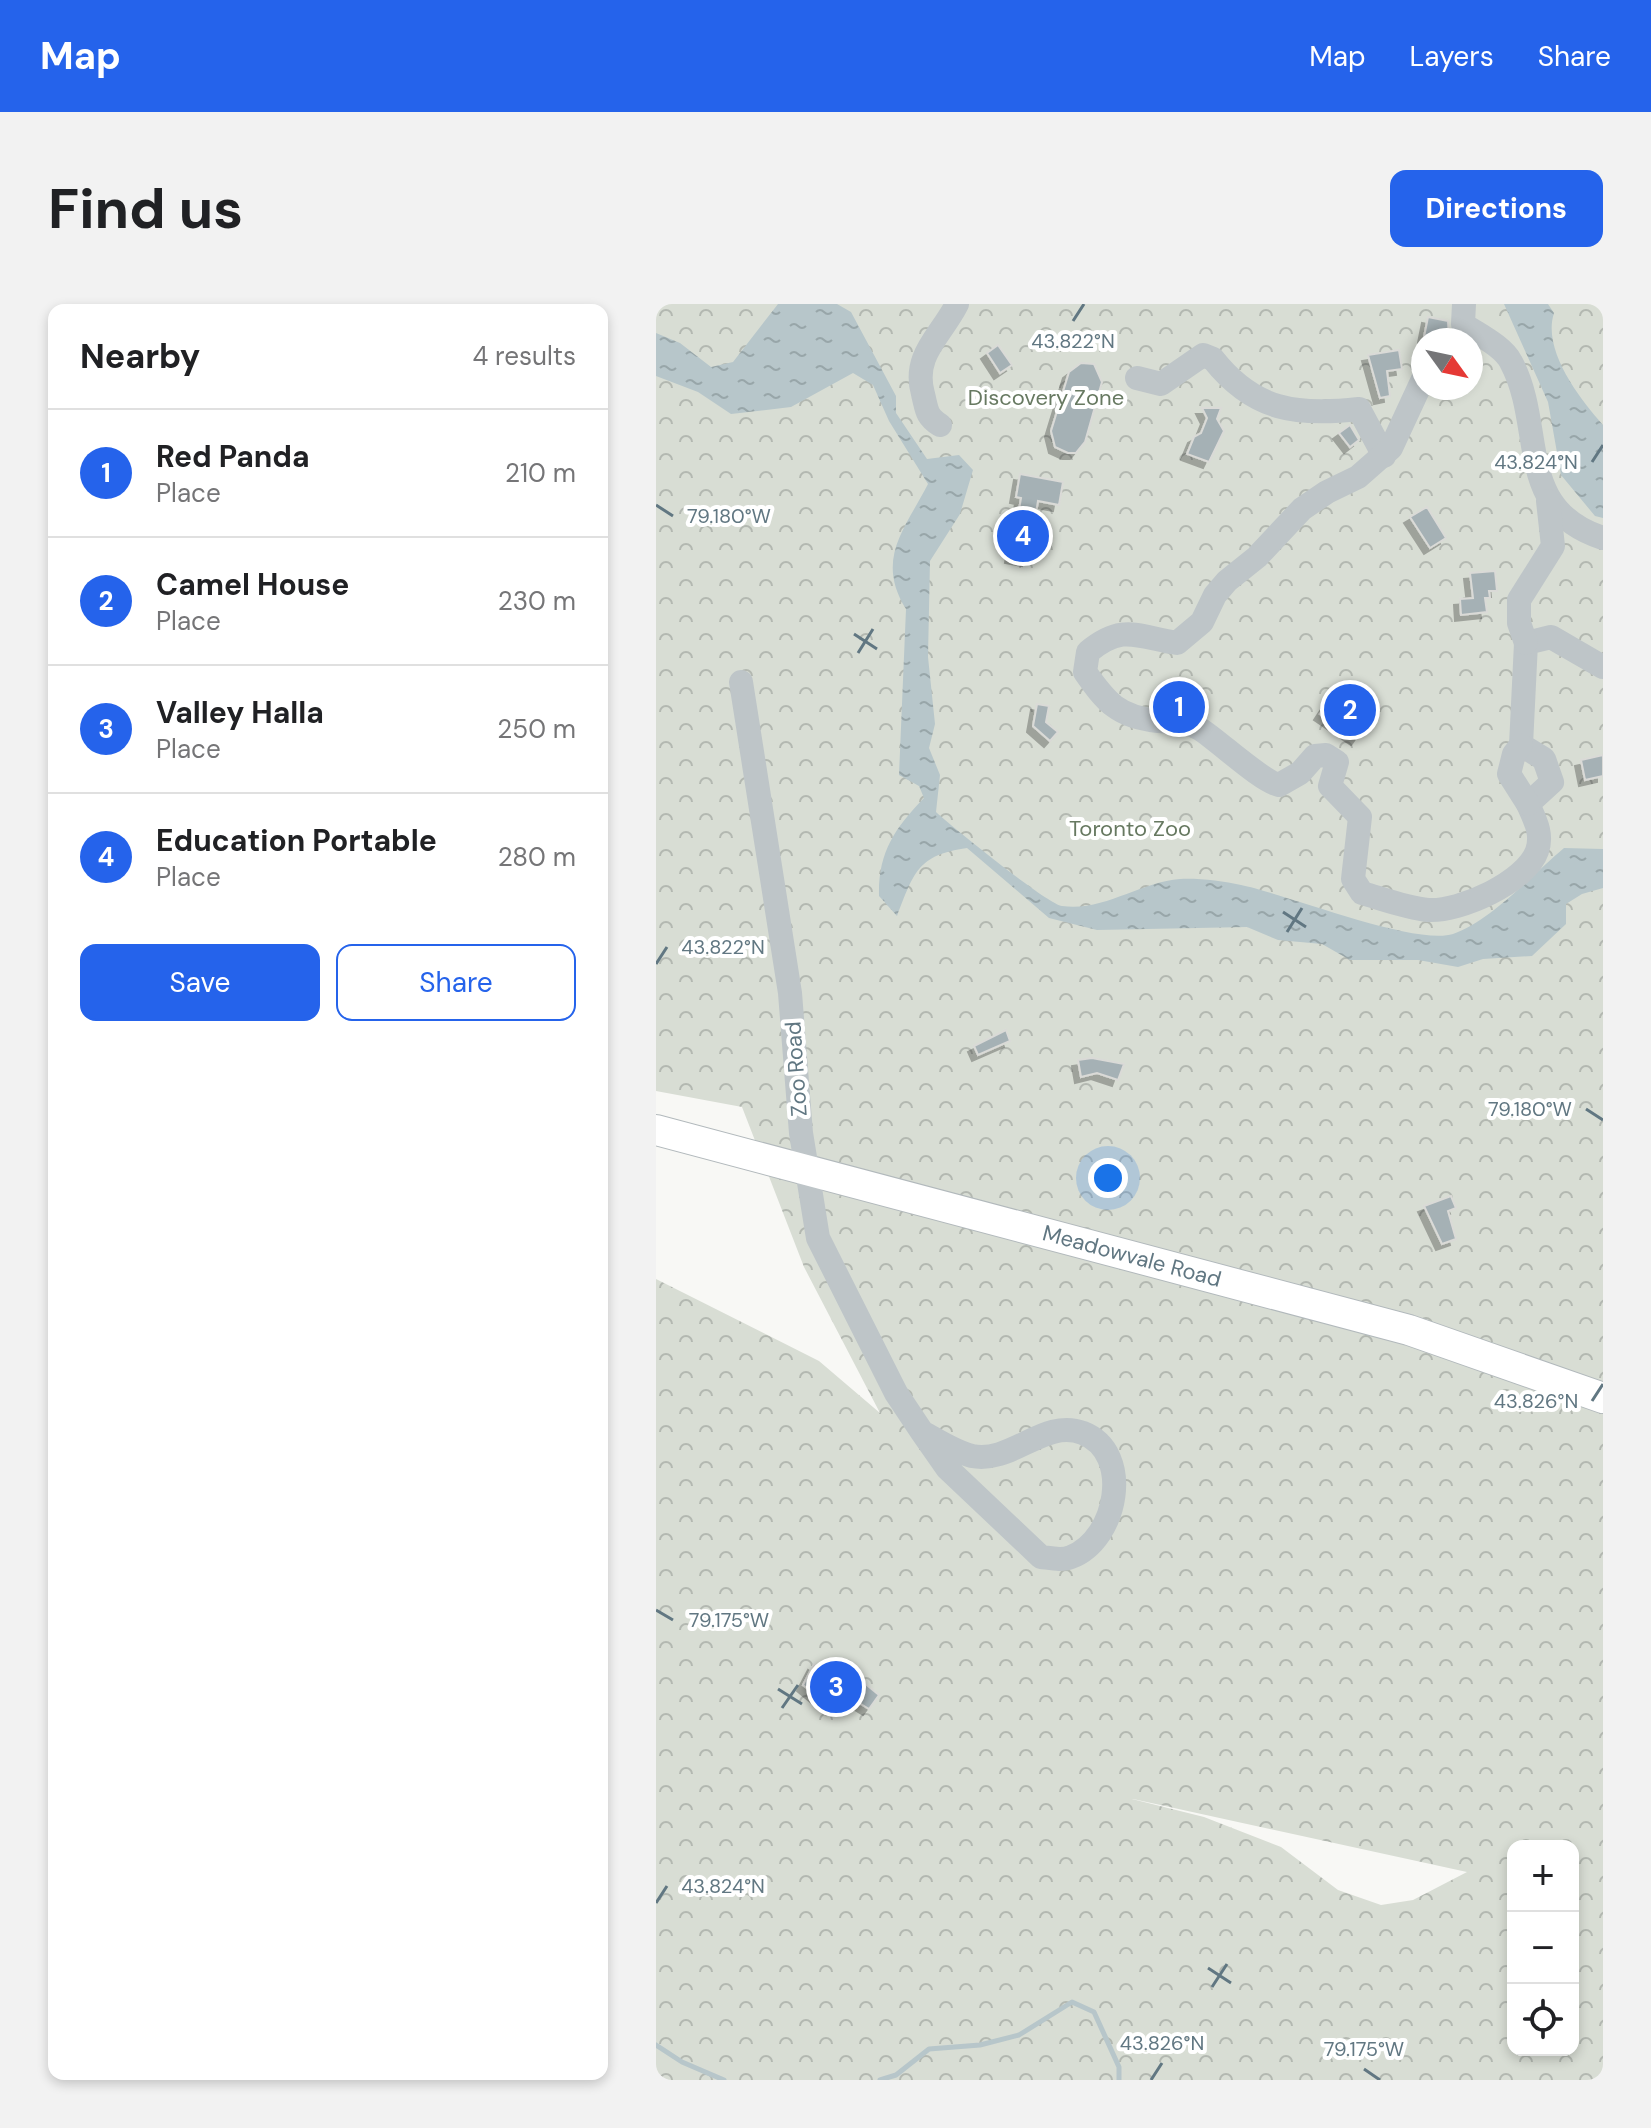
<!DOCTYPE html>
<meta charset="utf-8">
<style>
:root{--surface:#fff;--page:#f2f2f2;--text:#202124;--muted:#757577;--line:#e0e0e0;--accent:#2563eb}
body{margin:0;font-family:"DM Sans",sans-serif;background:var(--page);color:var(--text)}
.controls{position:absolute;right:24px;bottom:24px;display:grid;overflow:hidden;border-radius:16px;box-shadow:0 4px 12px #0003}
.controls button{width:72px;height:72px;display:grid;place-items:center;padding:0;border:0;border-bottom:2px solid var(--line);background:var(--surface);color:var(--text);font:40px sans-serif}
.compass{position:absolute;left:755px;top:24px;width:72px;height:72px;border-radius:50%;background:var(--surface);box-shadow:0 4px 12px #0003;rotate:123deg}
.you{position:absolute;left:452px;top:874px;width:28px;height:28px;margin:-20px;border:6px solid #fff;border-radius:50%;background:#1a73e8;box-shadow:0 0 0 12px #1a73e833}
.badge{display:grid;place-items:center;width:52px;height:52px;border-radius:50%;background:var(--accent);color:#fff;font-size:26px;font-weight:700}
.pin{position:absolute;translate:-50% -50%;border:4px solid #fff;box-shadow:0 2px 8px #0006}
.list{margin:0;padding:0;list-style:none}
h2{display:flex;justify-content:space-between;align-items:center;height:104px;margin:0;padding:0 32px;font-size:34px}
h2 small{font-size:26px;font-weight:400;color:var(--muted)}
.list li{display:grid;grid-template-columns:52px 1fr auto;gap:24px;align-items:center;box-sizing:border-box;height:128px;padding:0 32px;border-top:2px solid var(--line)}
.list b{display:block;font-size:30px;white-space:nowrap}
.list p{margin:0;font-size:26px;white-space:nowrap;color:var(--muted)}
.list em{font-size:26px;font-style:normal;color:var(--muted)}
.actions{display:flex;gap:16px;padding:24px 32px}
.actions a{flex:1;padding:18px 0;border:2px solid var(--accent);border-radius:16px;text-align:center;font-size:28px;color:var(--accent)}
.actions .main{background:var(--accent);color:#fff}
.icon{flex:none;width:44px;height:44px;fill:none;stroke:currentColor;stroke-width:2;stroke-linecap:round;stroke-linejoin:round}
.map{position:relative;flex:none;width:947px;height:1776px;overflow:hidden;border-radius:16px}
header{display:flex;align-items:center;gap:48px;box-sizing:border-box;height:112px;padding:0 40px;background:var(--accent);color:#fff}
header strong{font-size:38px}
nav{display:flex;gap:44px;margin-inline-start:auto;font-size:28px}
.intro{display:flex;align-items:center;justify-content:space-between;box-sizing:border-box;height:192px;padding:0 48px}
h1{margin:0;font-size:56px}
.button{padding:20px 36px;border-radius:16px;background:var(--accent);color:#fff;font-size:28px;font-weight:700}
main{display:flex;gap:48px;padding:0 48px}
aside{flex:1;background:var(--surface);border-radius:16px;box-shadow:0 4px 12px #0003}
.map>svg:first-child{display:block}
.park{fill:url(#park-crowns);fill-rule:evenodd}
.water{fill:url(#water-ripples)}
.lines{fill:none;stroke-linecap:round;stroke-linejoin:round}
.stream{stroke:#b7c6ca;stroke-width:5}
.building{fill:#a5b1b5;stroke:#dadad7;stroke-width:2;filter:url(#shadow)}
.major-casing{stroke:#b2b9bc;stroke-width:32}
.minor{stroke:#bec5c8;stroke-width:24}
.major{stroke:#fff;stroke-width:30}
.ticks{fill:none;stroke:#617782;stroke-width:3}
.labels{text-anchor:middle;dominant-baseline:central;stroke-width:8;stroke-linejoin:round;paint-order:stroke}
.park-label{font-size:22px;fill:#677961;stroke:#fff}
.street-label{font-size:22px;fill:#617782;stroke:#fff}
.ticks-label{font-size:20px;text-anchor:middle;fill:#617782;stroke:#fff;stroke-width:8;stroke-linejoin:round;paint-order:stroke}
</style>
<header>
<strong>Map</strong>
<nav><a>Map</a><a>Layers</a><a>Share</a></nav>
</header>
<div class="intro"><h1>Find us</h1><a class="button">Directions</a></div>
<main>
<aside>
<h2>Nearby<small>4 results</small></h2>
<ul class="list">
<li><span class="badge">1</span><div><b>Red Panda</b><p>Place</p></div><em>210 m</em></li>
<li><span class="badge">2</span><div><b>Camel House</b><p>Place</p></div><em>230 m</em></li>
<li><span class="badge">3</span><div><b>Valley Halla</b><p>Place</p></div><em>250 m</em></li>
<li><span class="badge">4</span><div><b>Education Portable</b><p>Place</p></div><em>280 m</em></li>
</ul>
<div class="actions"><a class="main">Save</a><a>Share</a></div>
</aside>
<div class="map">
<svg width="947" height="1776" viewBox="0 0 947 1776">
<defs>
<pattern id="park-crowns" width="20" height="18" patternUnits="userSpaceOnUse" patternTransform="scale(2)"><rect width="20" height="18" fill="#d8ddd4"/><path d="M2 6a3 3 0 1 1 6 0M12 15a3 3 0 1 1 6 0" fill="none" stroke="#b3b8b1"/></pattern>
<pattern id="water-ripples" width="26" height="14" patternUnits="userSpaceOnUse" patternTransform="scale(2)"><rect width="26" height="14" fill="#b7c6ca"/><path d="M2 4q2-2 4 0t4 0M15 11q2-2 4 0t4 0" fill="none" stroke="#98a6a9"/></pattern>
<filter id="shadow"><feDropShadow dx="-6" dy="6" stdDeviation="0" flood-color="#0004"/></filter>
</defs>
<rect width="100%" height="100%" fill="#f8f8f5"/>
<path class="park" d="M 0,0 L 947,0 L 947,1776 L 0,1776 L 0,975 L 163,1057 L 224,1109 L 148,963 L 86,803 L 0,787 ZM 767,36 L 815,36 L 815,84 L 767,84 ZM 476,1495 L 477,1495 L 811,1568 L 757,1596 L 725,1601 L 682,1586 L 625,1543 L 548,1513 ZM 857,1542 L 917,1542 L 917,1746 L 857,1746 Z"/>
<g class="water">
<path d="M 122,0 L 181,0 L 195,8 L 240,92 L 240,109 L 271,155 L 303,151 L 317,166 L 304,210 L 274,257 L 272,353 L 279,420 L 273,444 L 284,471 L 280,508 C 295,522 391,600 406,602 C 447,608 484,578 524,575 C 542,574 567,577 585,581 C 630,590 759,642 797,630 C 835,617 877,570 908,544 L 947,545 L 947,584 L 926,590 L 910,600 L 910,620 L 876,652 L 827,655 L 802,663 L 762,656 L 694,656 L 666,640 L 622,636 L 591,623 L 441,626 L 393,614 L 311,544 C 261,551 258,569 241,612 L 223,592 C 222,549 238,525 268,494 L 263,482 L 243,471 L 250,305 C 219,255 249,225 272,180 L 233,117 L 217,81 L 197,69 L 135,103 L 75,110 L 42,88 L 0,72 L 0,29 L 24,39 L 55,63 L 77,58 Z"/>
<path d="M 848,0 L 892,0 L 898,9 C 886,46 923,94 947,121 L 947,214 L 939,212 L 905,171 L 892,98 Z"/>
</g>
<g class="lines">
<g class="stream">
<polyline points="0,1741 26,1758 68,1776"/>
<polyline points="224,1776 240,1771 273,1745 324,1741 363,1731 416,1698 438,1708 463,1763 463,1776"/>
</g>
</g>
<g class="building">
<polygon points="772,13 792,17 793,36 768,33"/>
<polygon points="342,41 356,61 344,69 331,49"/>
<polygon points="743,46 746,65 731,67 734,92 724,94 712,51"/>
<polygon points="425,59 438,60 446,78 429,138 420,149 412,149 399,143 395,127 413,68"/>
<polygon points="546,104 565,104 561,115 568,127 553,158 531,150 538,133 545,129 551,114"/>
<polygon points="694,121 703,136 694,143 683,129"/>
<polygon points="364,170 407,178 403,201 382,197 372,256 355,253 365,194 360,193"/>
<polygon points="771,203 790,234 774,244 754,213"/>
<polygon points="839,267 841,287 833,287 834,294 829,294 831,308 805,311 804,295 817,294 814,269"/>
<polygon points="686,377 724,402 701,435 664,410"/>
<polygon points="513,383 533,388 529,404 517,403 518,397 510,395"/>
<polygon points="381,400 393,402 390,418 402,428 394,437 377,422"/>
<polygon points="947,451 947,472 929,476 925,456"/>
<polygon points="350,726 354,737 322,751 318,742"/>
<polygon points="436,754 468,760 462,776 441,769 425,773 422,756"/>
<polygon points="795,892 800,904 792,907 800,935 786,940 768,902"/>
<polygon points="189,1356 200,1364 196,1369 223,1391 213,1405 187,1389 176,1405 147,1381 158,1360 170,1368 176,1359 183,1364"/>
</g>
<g class="lines">
<g class="major-casing">
<polyline id="major" points="0,826 753,1026 947,1094"/>
</g>
<g class="minor">
<path d="M 808,0 L 807,20 C 821,30 847,42 855,58 C 890,123 857,205 947,234"/>
<path d="M 481,74 L 505,80 L 547,51 L 557,55 C 598,107 641,112 703,105 L 728,152"/>
<path d="M 767,75 L 735,144 L 702,173 L 671,188 L 646,205 L 601,253 L 571,277 L 559,291 L 546,318 L 521,339 C 481,333 467,319 432,348 L 429,368 C 450,398 462,413 502,417 C 516,418 531,417 544,425 C 564,438 605,477 623,481 L 644,469 L 659,452 L 670,451 L 681,458 L 674,482 L 704,513 L 697,575 L 706,589 C 727,595 751,604 772,606 C 804,608 870,578 881,547 C 887,530 879,516 872,500 L 896,478 L 888,455 L 865,441 L 870,339 L 895,333 L 947,363"/>
<path d="M 284,121 C 270,112 271,106 267,90 C 256,51 285,32 301,0"/>
<polyline points="870,339 863,319 863,296 897,242 892,197"/>
<path d="M 85,378 L 134,689 L 145,829 L 162,934 L 240,1089 L 266,1128 L 291,1164 L 385,1253 C 394,1254 406,1257 415,1253 C 461,1236 478,1149 427,1129 C 388,1114 356,1160 316,1152 C 299,1148 281,1136 266,1128"/>
<polyline points="865,441 858,450 853,470 872,500"/>
</g>
<use href="#major" class="major"/>
</g>
<path class="ticks" d="M 417,17 L 428,0M 936,158 L 947,141M 0,201 L 17,212M 198,330 L 221,345M 202,349 L 217,325M 627,608 L 650,623M 631,628 L 646,604M 0,660 L 11,643M 930,805 L 947,816M 936,1097 L 947,1080M 0,1306 L 17,1316M 122,1385 L 146,1400M 126,1404 L 142,1381M 0,1599 L 11,1582M 552,1664 L 575,1679M 556,1683 L 571,1660M 708,1765 L 724,1776M 495,1776 L 506,1759"/>
<g class="labels">
<g class="park-label">
<text x="390" y="93">Discovery Zone</text>
<text x="474" y="524">Toronto Zoo</text>
</g>
<g class="street-label">
<text transform="translate(140 765) rotate(-94)">Zoo Road</text>
<text transform="translate(476 952) rotate(15)">Meadowvale Road</text>
</g>
</g>
<g class="ticks-label">
<text x="417" y="44">43.822°N</text>
<text x="880" y="165">43.824°N</text>
<text x="73" y="219">79.180°W</text>
<text x="67" y="650">43.822°N</text>
<text x="874" y="812">79.180°W</text>
<text x="880" y="1104">43.826°N</text>
<text x="73" y="1323">79.175°W</text>
<text x="67" y="1589">43.824°N</text>
<text x="506" y="1746">43.826°N</text>
<text x="708" y="1752">79.175°W</text>
</g>
</svg>
<div class="controls">
<button>+</button>
<button>−</button>
<button><svg class="icon" aria-label="locate" viewBox="0 0 24 24"><circle cx="12" cy="12" r="6"/><path d="M12 2v4M12 18v4M2 12h4M18 12h4"/></svg></button>
</div>
<svg class="compass" viewBox="-18 -18 36 36"><path d="M0-13l5 13h-10z" fill="#e53935"/><path d="M0 13l5-13h-10z" fill="#757577"/></svg>
<div class="you"></div>
<div class="pin badge" style="left:523px;top:403px">1</div>
<div class="pin badge" style="left:694px;top:406px">2</div>
<div class="pin badge" style="left:180px;top:1383px">3</div>
<div class="pin badge" style="left:367px;top:232px">4</div>
</div>
</main>
